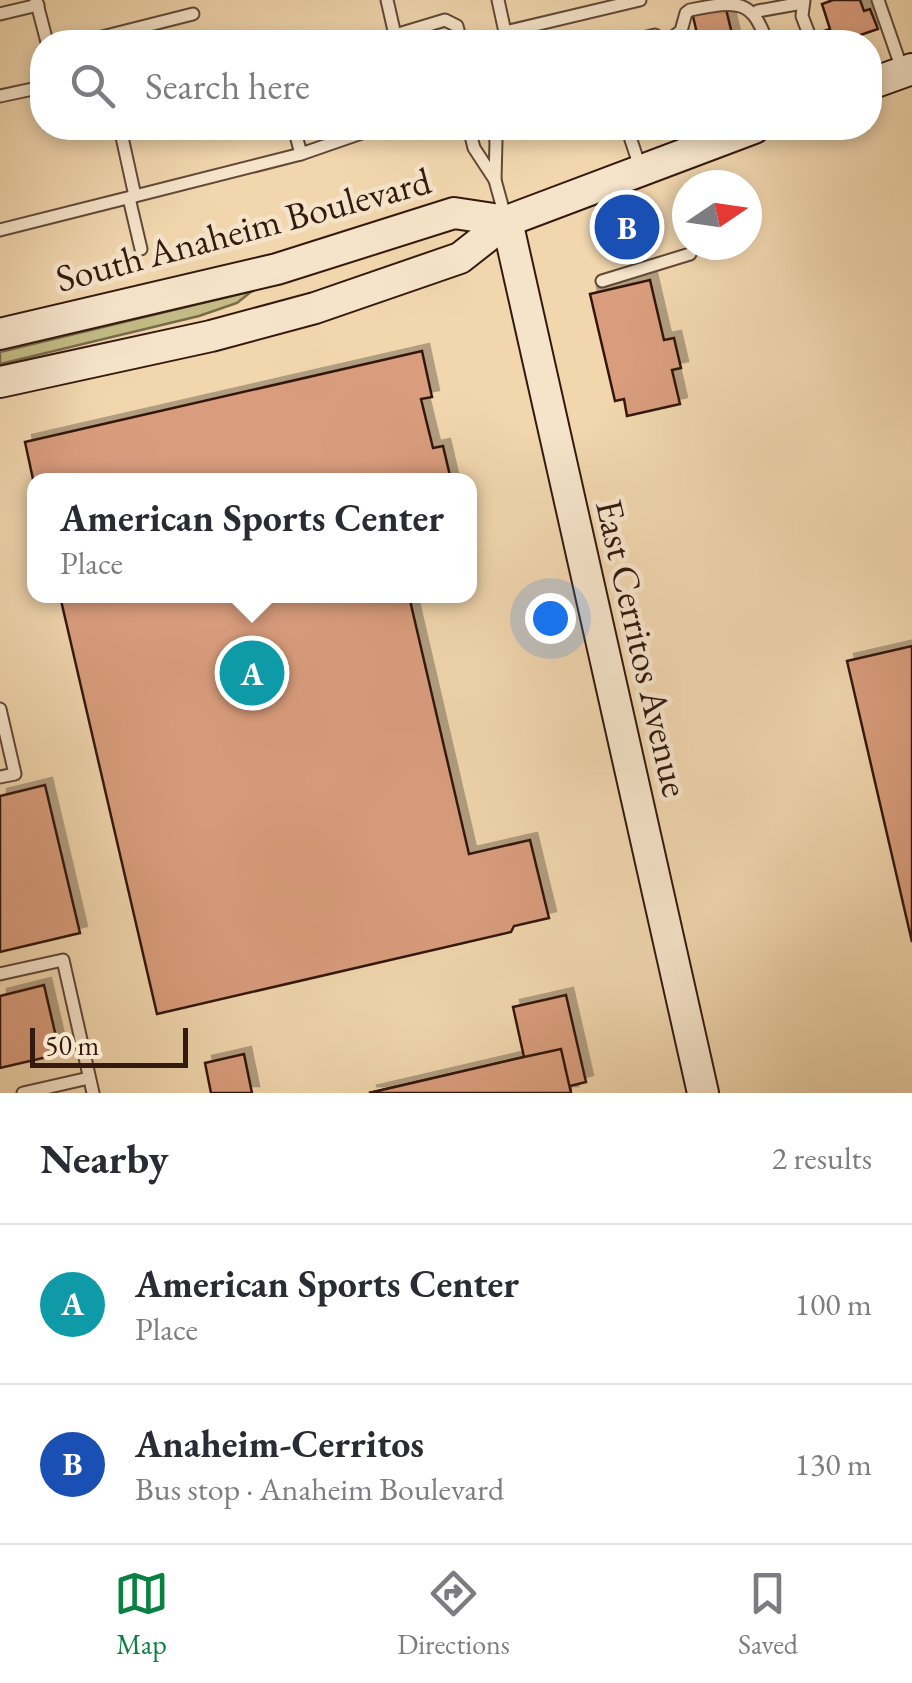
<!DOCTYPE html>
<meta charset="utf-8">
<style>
:root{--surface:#fff;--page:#f7f7f7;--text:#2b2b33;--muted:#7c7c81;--line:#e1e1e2;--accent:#0b8043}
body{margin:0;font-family:"EB Garamond",serif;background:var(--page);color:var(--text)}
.compass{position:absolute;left:672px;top:170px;width:90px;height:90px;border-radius:50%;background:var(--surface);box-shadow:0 5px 15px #0003;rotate:77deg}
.scale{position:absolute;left:30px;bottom:25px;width:158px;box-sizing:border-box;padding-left:10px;border:5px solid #33190f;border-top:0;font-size:28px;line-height:35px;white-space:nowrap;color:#33190f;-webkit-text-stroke:8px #f6e4ca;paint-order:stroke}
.you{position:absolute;left:550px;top:618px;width:35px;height:35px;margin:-25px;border:8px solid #fff;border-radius:50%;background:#1a73e8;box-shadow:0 0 0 15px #1a73e833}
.badge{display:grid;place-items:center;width:65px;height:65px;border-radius:50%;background:var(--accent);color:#fff;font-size:32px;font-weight:700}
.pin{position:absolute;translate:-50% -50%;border:5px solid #fff;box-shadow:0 2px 10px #0006}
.popup{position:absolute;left:27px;top:473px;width:450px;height:130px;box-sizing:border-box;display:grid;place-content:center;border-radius:20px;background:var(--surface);filter:drop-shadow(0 2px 8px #0005);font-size:32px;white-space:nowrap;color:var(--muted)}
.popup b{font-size:38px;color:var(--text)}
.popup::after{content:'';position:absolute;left:50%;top:100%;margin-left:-20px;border:20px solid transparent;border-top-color:var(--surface)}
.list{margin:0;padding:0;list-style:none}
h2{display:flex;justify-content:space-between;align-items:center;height:130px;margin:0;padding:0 40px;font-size:42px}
h2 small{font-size:32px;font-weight:400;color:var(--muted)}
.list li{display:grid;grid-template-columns:65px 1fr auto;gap:30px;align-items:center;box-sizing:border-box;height:160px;padding:0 40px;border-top:2px solid var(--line)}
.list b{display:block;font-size:38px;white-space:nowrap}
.list p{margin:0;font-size:32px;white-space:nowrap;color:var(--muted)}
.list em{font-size:32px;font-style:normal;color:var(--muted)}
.icon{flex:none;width:55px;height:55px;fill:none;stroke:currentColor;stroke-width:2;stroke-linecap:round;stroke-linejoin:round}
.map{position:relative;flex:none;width:912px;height:1093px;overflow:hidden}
.search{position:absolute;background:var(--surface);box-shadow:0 5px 15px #0003;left:30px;right:30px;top:30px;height:110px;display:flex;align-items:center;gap:25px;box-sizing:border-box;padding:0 35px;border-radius:40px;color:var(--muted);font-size:38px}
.sheet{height:450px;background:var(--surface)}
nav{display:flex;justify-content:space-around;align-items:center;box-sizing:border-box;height:140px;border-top:2px solid var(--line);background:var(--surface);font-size:28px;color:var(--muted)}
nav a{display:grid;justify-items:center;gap:5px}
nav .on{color:var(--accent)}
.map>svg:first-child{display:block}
.green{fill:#c2bb85;stroke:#7a6a4a;stroke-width:2.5}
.building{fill:#d99d7d;stroke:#33190f;stroke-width:2.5;filter:url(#shadow)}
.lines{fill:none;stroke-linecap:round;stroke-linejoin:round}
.service-casing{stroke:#624837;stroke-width:15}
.secondary-casing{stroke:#33190f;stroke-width:34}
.service{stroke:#f6e4ca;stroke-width:11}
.secondary{stroke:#f6e4ca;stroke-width:30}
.labels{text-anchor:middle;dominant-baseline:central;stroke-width:9;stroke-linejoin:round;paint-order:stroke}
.street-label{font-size:38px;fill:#33190f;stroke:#f6e4ca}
</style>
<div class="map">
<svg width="912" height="1093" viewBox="0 0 912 1093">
<defs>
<filter id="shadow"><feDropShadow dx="7" dy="-7" stdDeviation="0" flood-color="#0004"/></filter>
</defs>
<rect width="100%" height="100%" fill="#f1d6ae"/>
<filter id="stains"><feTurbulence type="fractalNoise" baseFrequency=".002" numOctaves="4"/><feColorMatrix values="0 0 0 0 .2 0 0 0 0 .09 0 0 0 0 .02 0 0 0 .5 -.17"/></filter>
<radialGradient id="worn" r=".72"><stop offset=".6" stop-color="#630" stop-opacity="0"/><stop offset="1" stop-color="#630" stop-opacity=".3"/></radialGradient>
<polygon class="green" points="252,291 237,303 199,316 0,364 0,352"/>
<g class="building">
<polygon points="833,0 860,0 864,11 870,9 878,29 840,42 828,42 824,31 830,29 822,4"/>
<polygon points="725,5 734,42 699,42 692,12"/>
<polygon points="650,280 664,340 674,338 681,368 672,370 680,404 627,416 624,399 615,401 590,294"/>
<polygon points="422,351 432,397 421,399 433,448 443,446 451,480 34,480 34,484 25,442"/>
<polygon points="60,596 409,596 469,854 530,840 549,918 514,926 511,932 157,1014"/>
<polygon points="912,646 912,942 847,661"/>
<polygon points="45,785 80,933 0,952 0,796"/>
<polygon points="44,985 60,1054 0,1068 0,996"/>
<polygon points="566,995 586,1082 570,1086 571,1093 369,1093 524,1057 513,1007"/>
<polygon points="561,1049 571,1093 369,1093 524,1057"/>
<polygon points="244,1054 252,1093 211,1093 205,1063"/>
</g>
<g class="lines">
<g class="service-casing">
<g id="service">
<polyline points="36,0 47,42"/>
<polyline points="387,0 395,35"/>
<polyline points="498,0 505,32 640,0"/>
<polyline points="804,0 802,16 812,42"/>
<polyline points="878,0 903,72"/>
<polyline points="758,11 802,3"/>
<polyline points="0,14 38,5"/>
<polyline points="82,42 193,14"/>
<polyline points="372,42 445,20 457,26 461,42"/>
<polyline points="627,42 655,35 664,42"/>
<path d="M 666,42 L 681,31 L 686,13 L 690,10 C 740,0 752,0 767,42"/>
<polyline points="0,96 42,87"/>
<polyline points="120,128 135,196 301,154"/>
<polyline points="294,128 301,154 376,128"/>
<polyline points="469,128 474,148 495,180 506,220"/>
<polyline points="493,128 496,141 495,180"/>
<polyline points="627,128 641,170"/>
<polyline points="691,128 697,149"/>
<polyline points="129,198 141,249"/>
<polyline points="0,230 135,196"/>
<polyline points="602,281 690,254"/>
<polyline points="0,709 15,774 0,777"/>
<polyline points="0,974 63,960 93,1093"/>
<polyline points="23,1093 89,1078"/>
</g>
</g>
<g class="secondary-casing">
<g id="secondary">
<polyline points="870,84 912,69"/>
<polyline points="507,221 703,1093"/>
<polyline points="0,334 277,269 454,213 507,221"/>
<polyline points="0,382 211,336 315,308 460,258 507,221 754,128"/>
</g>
</g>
<use href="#service" class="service"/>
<use href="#secondary" class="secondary"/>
</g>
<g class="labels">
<g class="street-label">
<text transform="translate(243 229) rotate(-15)">South Anaheim Boulevard</text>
<text transform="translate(643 648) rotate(77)">East Cerritos Avenue</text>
</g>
</g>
<rect width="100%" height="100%" filter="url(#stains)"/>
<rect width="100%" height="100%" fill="url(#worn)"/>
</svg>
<svg class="compass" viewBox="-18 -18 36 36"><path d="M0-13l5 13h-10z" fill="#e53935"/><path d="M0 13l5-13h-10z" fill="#7c7c81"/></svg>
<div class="scale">50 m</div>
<div class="you"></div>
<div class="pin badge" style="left:252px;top:673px;background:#0f9aa8">A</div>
<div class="popup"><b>American Sports Center</b>Place</div>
<div class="pin badge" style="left:627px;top:227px;background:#1a4fb4">B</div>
<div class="search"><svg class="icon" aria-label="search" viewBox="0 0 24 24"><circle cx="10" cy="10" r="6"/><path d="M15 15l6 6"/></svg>Search here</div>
</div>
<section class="sheet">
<h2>Nearby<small>2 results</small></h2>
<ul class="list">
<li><span class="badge" style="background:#0f9aa8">A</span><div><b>American Sports Center</b><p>Place</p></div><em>100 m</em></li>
<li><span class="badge" style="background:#1a4fb4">B</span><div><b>Anaheim-Cerritos</b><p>Bus stop · Anaheim Boulevard</p></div><em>130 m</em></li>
</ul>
</section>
<nav>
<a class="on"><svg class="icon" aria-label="map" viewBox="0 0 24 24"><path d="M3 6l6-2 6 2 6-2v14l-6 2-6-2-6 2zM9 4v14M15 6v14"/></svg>Map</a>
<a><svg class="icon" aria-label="directions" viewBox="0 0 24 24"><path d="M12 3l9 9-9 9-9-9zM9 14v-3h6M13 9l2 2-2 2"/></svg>Directions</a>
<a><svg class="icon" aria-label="saved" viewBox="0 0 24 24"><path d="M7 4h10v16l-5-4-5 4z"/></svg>Saved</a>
</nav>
